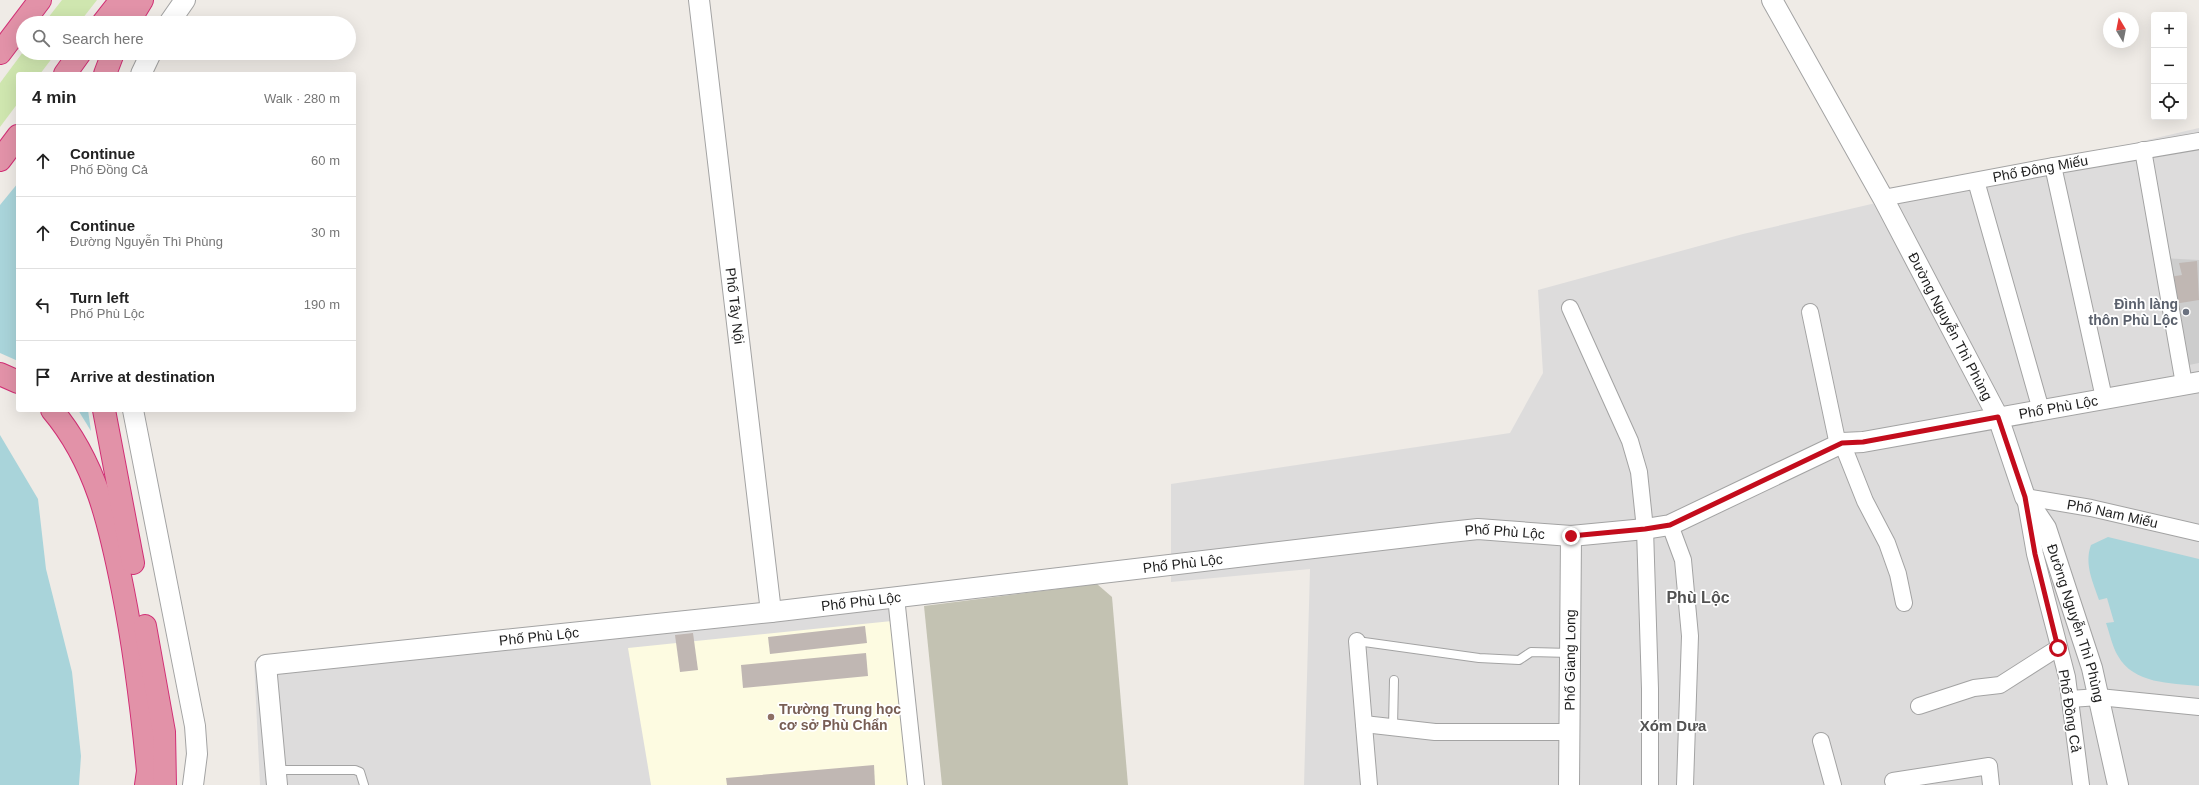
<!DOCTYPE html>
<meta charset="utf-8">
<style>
:root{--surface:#fff;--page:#f6f6f6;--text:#222;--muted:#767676;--line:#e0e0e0}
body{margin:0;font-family:Arial,sans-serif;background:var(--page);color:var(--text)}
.controls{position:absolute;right:12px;top:12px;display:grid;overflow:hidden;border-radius:4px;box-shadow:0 4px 16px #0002}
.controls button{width:36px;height:36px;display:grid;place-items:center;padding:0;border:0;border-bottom:1px solid var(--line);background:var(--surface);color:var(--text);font:20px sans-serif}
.compass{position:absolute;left:2103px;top:12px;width:36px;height:36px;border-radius:50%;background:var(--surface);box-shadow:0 4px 16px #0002;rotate:350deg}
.stop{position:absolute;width:12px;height:12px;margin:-9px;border:3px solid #c30c1c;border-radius:50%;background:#fff}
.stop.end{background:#c30c1c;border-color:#fff;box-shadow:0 1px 4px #0008}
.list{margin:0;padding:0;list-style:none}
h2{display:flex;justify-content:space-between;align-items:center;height:52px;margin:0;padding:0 16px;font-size:17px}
h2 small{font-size:13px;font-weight:400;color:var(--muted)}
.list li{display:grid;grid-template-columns:26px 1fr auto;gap:12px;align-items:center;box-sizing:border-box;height:72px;padding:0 16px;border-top:1px solid var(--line)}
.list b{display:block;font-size:15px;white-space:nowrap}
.list p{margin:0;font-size:13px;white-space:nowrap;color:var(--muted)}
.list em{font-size:13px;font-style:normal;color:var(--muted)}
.icon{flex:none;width:22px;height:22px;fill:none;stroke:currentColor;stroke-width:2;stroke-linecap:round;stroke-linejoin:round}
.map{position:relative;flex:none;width:2199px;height:785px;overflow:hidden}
.search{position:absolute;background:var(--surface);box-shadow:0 4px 16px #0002;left:16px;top:16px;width:340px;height:44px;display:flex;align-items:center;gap:10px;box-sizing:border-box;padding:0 14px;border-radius:22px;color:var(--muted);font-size:15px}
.panel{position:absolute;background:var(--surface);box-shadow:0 4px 16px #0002;left:16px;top:72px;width:340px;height:340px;border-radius:4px}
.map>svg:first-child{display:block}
.residential{fill:#dddcdc}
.education{fill:#fdfbe1}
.religious{fill:#cdcdcd}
.construction{fill:#c3c2b2}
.grass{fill:#cfe6af}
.water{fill:#a9d4da}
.building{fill:#c0b7b3}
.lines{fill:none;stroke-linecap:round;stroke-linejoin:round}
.service-casing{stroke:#a3a3a3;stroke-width:10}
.minor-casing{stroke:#a3a3a3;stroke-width:18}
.tertiary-casing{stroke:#a3a3a3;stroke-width:22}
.motorway-casing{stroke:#d12f75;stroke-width:24}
.service{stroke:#fff;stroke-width:8}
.minor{stroke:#fff;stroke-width:16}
.tertiary{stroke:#fff;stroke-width:20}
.motorway{stroke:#e292a8;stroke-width:22}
.route{stroke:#c30c1c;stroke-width:5}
.worship-dot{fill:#6b7280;stroke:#fff;stroke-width:1.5}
.education-dot{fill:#8d6e63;stroke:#fff;stroke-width:1.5}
.labels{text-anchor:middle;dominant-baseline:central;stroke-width:3.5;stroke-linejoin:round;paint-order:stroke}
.street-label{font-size:14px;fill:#1f1f1f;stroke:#fff}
.worship-label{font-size:14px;font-weight:bold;fill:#5b616d;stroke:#fff;text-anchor:end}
.education-label{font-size:14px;font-weight:bold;fill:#785e54;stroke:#fff;text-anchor:start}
.neighbourhood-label{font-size:15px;font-weight:bold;fill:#525252;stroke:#fff}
.quarter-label{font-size:16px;font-weight:bold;fill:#525252;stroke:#fff}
</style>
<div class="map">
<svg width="2199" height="785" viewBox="0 0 2199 785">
<rect width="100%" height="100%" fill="#efebe6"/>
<g class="residential">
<polygon points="2199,128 2199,785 1304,785 1310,569 1171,582 1171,484 1510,433 1543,373 1538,290 1743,234"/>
<polygon points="900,587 922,785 260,785 254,661"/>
</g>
<polygon class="education" points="892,621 910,785 651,785 628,648"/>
<polygon class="religious" points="2162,258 2199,260 2199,363 2184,366"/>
<polygon class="construction" points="1097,584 1112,597 1128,785 942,785 924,606"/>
<g class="grass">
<polygon points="62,0 97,0 79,23 44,23"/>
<polygon points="23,52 56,53 40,74 18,74 18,103 0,127 0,83"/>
</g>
<g class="water">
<polygon points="18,183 18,361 0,353 0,205"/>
<polygon points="78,410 88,410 91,431"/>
<polygon points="0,435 38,499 46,569 72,672 81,756 79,785 0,785"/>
<path d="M 2108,537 L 2199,559 L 2199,686 C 2170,683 2134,684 2118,656 C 2112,646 2110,634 2106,623 L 2114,622 L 2107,598 L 2099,600 C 2093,582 2084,564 2091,545 Z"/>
</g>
<g class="building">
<polygon points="2197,261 2199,300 2174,304 2169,277 2182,275 2179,263"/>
<polygon points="865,626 867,643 770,654 768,637"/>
<polygon points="693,633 698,670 680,672 675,635"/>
<polygon points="866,653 868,676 743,688 741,665"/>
<polygon points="874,765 875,785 727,785 726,778"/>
</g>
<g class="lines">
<g class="service-casing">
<g id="service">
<polyline points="1357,641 1479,658 1519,660 1531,652 1570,653"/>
<polyline points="1393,727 1394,680"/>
<polyline points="277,770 355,770 360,772 364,785"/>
</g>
</g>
<g class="minor-casing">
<g id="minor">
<polyline points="2143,150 2184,384"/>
<polyline points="2053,166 2104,398"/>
<polyline points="1976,181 2041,410"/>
<path id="s1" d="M 1883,198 L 2053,166 L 2199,141"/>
<polyline points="1570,308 1630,441 1639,472 1645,529 1650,689 1650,785"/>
<polyline points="1810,312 1838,445"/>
<polyline points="1842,443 1865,501 1887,543 1898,574 1904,603"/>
<polyline points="1670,525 1683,560 1690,636 1685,785"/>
<polyline points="896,597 916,785"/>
<polyline points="1357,641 1369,785"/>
<polyline points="2070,699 2099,697 2199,707"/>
<polyline points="1919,706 1974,688 2000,685 2058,648"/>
<polyline points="1364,724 1435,732 1570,732"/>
<polyline points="1821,741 1833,785"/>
<polyline points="1893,781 1989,766 1991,785"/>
<path id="s2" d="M 2081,785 L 2067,677 L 2035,554 L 2025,497 L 2091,508 L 2199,533"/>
</g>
</g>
<g class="tertiary-casing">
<g id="tertiary">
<path id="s3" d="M 699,0 L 771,612"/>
<path id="s4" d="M 1772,0 L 1883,198 L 1998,417 L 2025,497 L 2046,528 L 2092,668 L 2118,785"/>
<polyline points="169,23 185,0"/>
<polyline points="141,74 151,53"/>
<polyline points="133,410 195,726 197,754 193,785"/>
<path id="s5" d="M 277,785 L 266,665 L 771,612 L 1441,533 L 1478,529 L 1571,536 L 1645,529 L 1670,525 L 1842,443 L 1863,442 L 2199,382"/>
<path id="s6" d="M 1569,785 L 1571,536"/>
</g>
</g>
<g class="motorway-casing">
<g id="motorway">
<polyline points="103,23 121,0"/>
<polyline points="128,23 142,0"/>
<polyline points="0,53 40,0"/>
<polyline points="65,74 80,53"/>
<polyline points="105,74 113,53"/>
<polyline points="0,160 18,136"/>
<polyline points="0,374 18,382"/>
<path d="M 52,410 C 96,462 110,525 123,591 C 135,651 142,710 148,771 L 146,785"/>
<polyline points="104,410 133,563"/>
<polyline points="145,626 164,732 165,785"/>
</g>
</g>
<use href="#service" class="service"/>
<use href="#minor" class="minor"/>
<use href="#tertiary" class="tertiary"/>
<use href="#motorway" class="motorway"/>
</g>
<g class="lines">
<polyline class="route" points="1571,536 1645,529 1670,525 1842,443 1863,442 1998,417 2025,497 2035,554 2058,648"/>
</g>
<circle class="worship-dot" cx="2186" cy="312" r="4"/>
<circle class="education-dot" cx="771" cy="717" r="4"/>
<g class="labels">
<g class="street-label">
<text stroke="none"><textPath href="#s1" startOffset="160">Phố Đông Miếu</textPath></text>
<text stroke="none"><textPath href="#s3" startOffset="308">Phố Tây Nội</textPath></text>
<text stroke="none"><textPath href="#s4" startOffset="372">Đường Nguyễn Thì Phùng</textPath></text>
<text stroke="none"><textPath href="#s5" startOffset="1943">Phố Phù Lộc</textPath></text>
<text stroke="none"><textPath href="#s2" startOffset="383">Phố Nam Miếu</textPath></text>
<text stroke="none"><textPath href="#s5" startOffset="1367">Phố Phù Lộc</textPath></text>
<text stroke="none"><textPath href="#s5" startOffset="1043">Phố Phù Lộc</textPath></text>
<text stroke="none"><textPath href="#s5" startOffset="719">Phố Phù Lộc</textPath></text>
<text stroke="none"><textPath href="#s4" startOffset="696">Đường Nguyễn Thì Phùng</textPath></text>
<text stroke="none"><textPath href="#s5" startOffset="395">Phố Phù Lộc</textPath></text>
<text stroke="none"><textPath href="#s6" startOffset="125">Phố Giang Long</textPath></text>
<text transform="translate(2070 711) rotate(81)">Phố Đồng Cả</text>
</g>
<g class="worship-label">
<text x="2178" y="304">Đình làng<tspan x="2178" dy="16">thôn Phù Lộc</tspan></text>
</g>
<g class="education-label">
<text x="779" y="709">Trường Trung học<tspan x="779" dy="16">cơ sở Phù Chẩn</tspan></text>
</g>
<g class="neighbourhood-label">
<text x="1673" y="725">Xóm Dưa</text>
</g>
<g class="quarter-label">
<text x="1698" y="597">Phù Lộc</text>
</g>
</g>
</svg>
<div class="controls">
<button>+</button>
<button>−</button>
<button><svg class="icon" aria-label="locate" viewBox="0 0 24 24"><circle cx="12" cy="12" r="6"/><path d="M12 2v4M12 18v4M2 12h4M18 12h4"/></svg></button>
</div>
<svg class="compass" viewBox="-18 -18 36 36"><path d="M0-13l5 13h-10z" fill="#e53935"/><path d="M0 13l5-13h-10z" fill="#767676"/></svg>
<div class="stop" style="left:2058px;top:648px"></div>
<div class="stop end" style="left:1571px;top:536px"></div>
<div class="search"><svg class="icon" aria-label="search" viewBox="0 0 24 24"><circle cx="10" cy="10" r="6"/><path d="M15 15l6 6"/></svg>Search here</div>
<section class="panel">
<h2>4 min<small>Walk · 280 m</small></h2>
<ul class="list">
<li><svg class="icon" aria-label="ahead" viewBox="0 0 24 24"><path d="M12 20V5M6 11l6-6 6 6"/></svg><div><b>Continue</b><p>Phố Đồng Cả</p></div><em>60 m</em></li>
<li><svg class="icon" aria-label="ahead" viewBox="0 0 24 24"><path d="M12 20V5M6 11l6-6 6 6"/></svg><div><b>Continue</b><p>Đường Nguyễn Thì Phùng</p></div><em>30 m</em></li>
<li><svg class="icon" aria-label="left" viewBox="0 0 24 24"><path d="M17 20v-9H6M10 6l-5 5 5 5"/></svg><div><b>Turn left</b><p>Phố Phù Lộc</p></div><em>190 m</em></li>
<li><svg class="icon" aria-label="arrive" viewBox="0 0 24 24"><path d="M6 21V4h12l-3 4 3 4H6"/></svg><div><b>Arrive at destination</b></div></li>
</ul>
</section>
</div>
